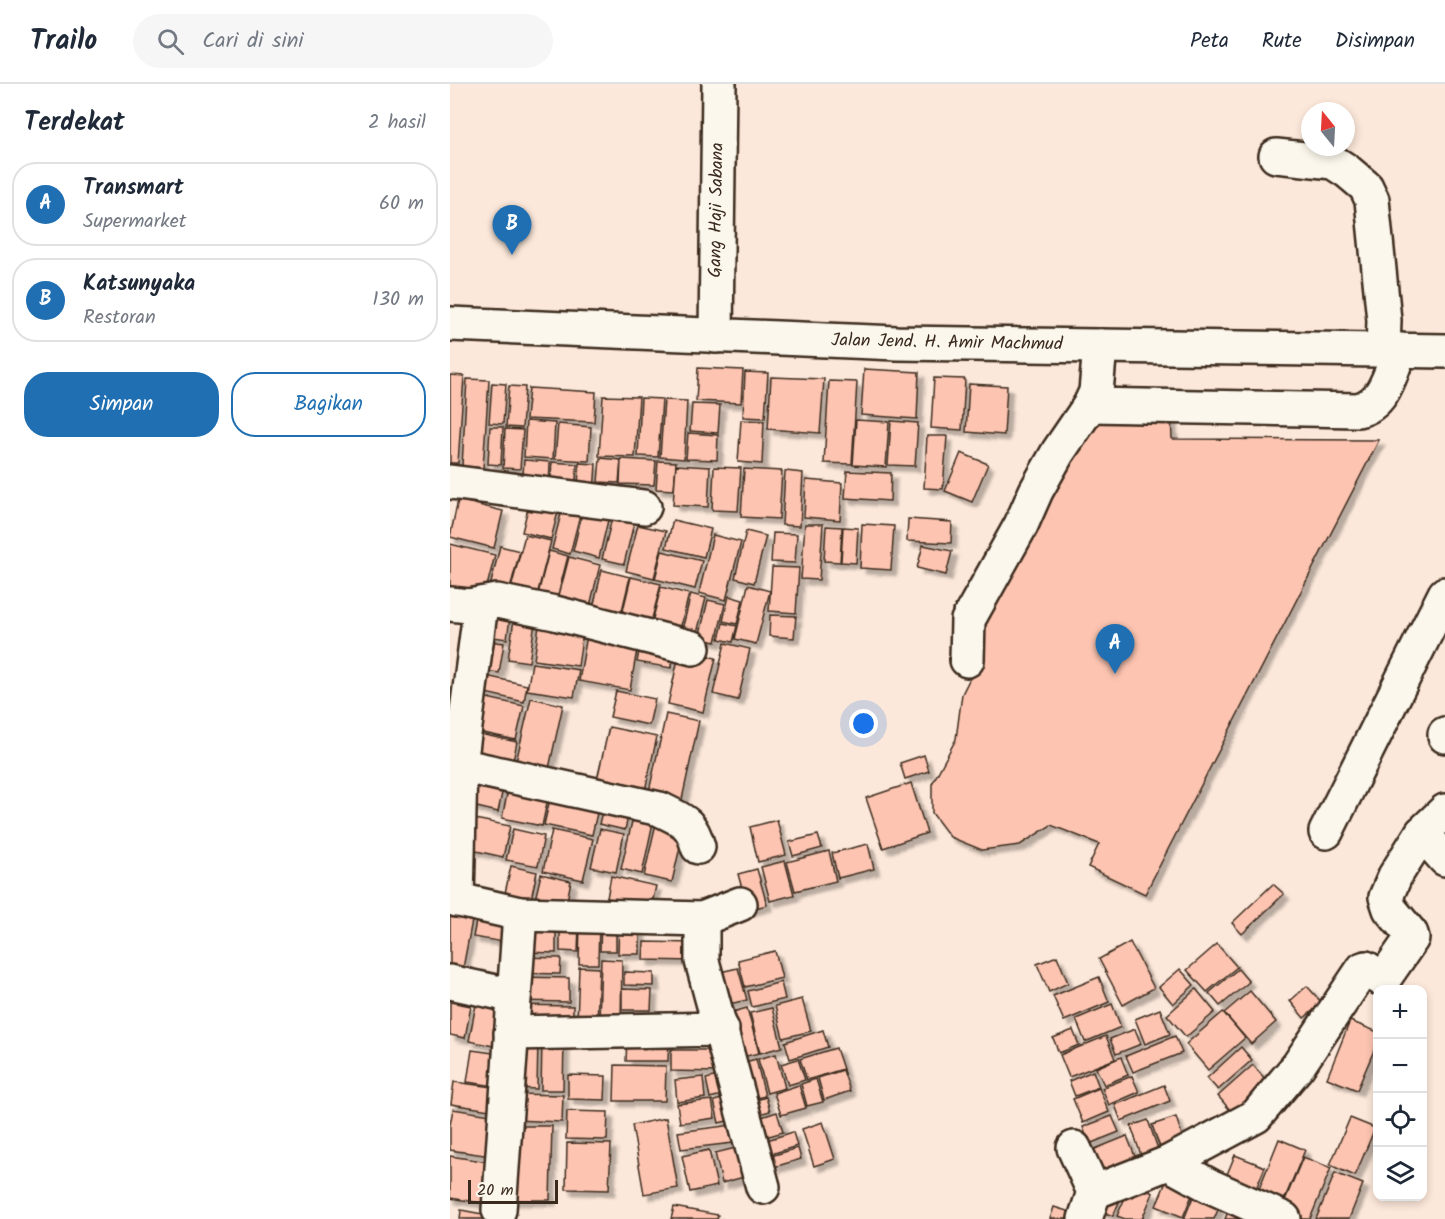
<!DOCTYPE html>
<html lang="id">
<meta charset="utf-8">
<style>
:root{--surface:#fff;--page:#f6f6f7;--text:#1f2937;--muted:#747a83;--line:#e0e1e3;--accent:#1f6fb2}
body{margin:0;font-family:Kalam,sans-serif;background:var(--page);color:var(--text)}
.controls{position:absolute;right:18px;bottom:18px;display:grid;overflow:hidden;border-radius:12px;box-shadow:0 3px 9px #0003}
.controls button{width:54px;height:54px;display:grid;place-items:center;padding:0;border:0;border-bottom:2px solid var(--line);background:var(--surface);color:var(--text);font:30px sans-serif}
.compass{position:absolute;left:851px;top:18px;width:54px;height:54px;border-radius:50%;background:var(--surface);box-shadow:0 3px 9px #0003;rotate:342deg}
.scale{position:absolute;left:18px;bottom:15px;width:90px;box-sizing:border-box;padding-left:6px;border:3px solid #3b2a1e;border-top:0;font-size:16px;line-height:21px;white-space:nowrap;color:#3b2a1e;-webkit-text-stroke:4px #fbf7ec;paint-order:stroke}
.you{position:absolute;left:414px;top:640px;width:21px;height:21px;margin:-15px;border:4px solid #fff;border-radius:50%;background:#1a73e8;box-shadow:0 0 0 9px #1a73e833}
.badge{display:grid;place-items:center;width:39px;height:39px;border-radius:50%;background:var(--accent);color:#fff;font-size:20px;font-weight:700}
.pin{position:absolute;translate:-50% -50px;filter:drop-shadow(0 2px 3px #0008)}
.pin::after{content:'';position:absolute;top:32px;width:21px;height:18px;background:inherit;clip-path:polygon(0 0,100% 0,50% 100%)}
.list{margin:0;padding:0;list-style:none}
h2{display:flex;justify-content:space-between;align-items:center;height:78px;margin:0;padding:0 24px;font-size:26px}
h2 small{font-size:20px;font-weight:400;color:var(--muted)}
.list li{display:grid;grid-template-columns:39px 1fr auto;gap:18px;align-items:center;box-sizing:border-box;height:84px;margin:0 12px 12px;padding:0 12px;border:2px solid var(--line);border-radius:24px}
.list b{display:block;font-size:22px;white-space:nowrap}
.list p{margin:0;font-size:20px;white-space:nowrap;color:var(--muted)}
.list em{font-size:20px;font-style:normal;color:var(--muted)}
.actions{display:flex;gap:12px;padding:18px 24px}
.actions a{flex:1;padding:14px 0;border:2px solid var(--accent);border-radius:24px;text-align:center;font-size:21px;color:var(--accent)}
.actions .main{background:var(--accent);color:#fff}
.icon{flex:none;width:33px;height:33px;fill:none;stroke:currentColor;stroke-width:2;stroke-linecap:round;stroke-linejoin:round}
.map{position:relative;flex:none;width:995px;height:1135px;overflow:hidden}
header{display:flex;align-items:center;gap:36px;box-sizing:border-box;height:84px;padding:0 30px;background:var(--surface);border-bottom:2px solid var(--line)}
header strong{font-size:28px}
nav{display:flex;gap:33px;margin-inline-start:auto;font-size:21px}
.search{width:420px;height:54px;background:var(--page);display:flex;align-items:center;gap:15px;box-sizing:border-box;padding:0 21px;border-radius:33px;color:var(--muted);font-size:22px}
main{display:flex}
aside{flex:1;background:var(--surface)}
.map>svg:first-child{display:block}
.building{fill:#fdc5b1;stroke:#3b2a1e;stroke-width:1.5;filter:url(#shadow)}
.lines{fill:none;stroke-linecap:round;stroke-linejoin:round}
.minor-casing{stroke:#3b2a1e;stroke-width:38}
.highway-casing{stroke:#3b2a1e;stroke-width:38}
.minor{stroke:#fbf7ec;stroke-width:33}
.highway{stroke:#fbf7ec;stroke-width:33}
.labels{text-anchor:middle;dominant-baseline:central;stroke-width:4.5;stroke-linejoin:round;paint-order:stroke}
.street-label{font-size:18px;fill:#3b2a1e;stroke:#fbf7ec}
</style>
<header>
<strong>Trailo</strong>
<div class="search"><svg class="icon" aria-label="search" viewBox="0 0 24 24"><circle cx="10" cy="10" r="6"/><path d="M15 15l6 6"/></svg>Cari di sini</div>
<nav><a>Peta</a><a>Rute</a><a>Disimpan</a></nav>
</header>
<main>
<aside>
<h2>Terdekat<small>2 hasil</small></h2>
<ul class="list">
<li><span class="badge">A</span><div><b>Transmart</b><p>Supermarket</p></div><em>60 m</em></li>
<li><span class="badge">B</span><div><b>Katsunyaka</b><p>Restoran</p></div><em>130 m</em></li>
</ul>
<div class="actions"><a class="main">Simpan</a><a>Bagikan</a></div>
</aside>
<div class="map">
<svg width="995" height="1135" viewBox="0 0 995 1135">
<defs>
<filter id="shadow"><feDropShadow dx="5.5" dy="5.5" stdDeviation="1.5" flood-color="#0004"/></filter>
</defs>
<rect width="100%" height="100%" fill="#fce8da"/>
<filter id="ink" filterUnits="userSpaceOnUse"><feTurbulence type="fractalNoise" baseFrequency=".0167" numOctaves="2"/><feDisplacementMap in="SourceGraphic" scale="12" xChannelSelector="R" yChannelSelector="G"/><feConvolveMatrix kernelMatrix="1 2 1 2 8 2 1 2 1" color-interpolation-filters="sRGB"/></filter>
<g filter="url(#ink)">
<g class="building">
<polygon points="248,284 293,286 291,319 246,317"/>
<polygon points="414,285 469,288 467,335 411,331"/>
<polygon points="295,288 318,289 315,334 293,333"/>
<polygon points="0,291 14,292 8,379 0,379"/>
<polygon points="321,293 374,295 370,349 318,345"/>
<polygon points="484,294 515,295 512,346 481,344"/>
<polygon points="17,295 39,296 33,384 12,382"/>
<polygon points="379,297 407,298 402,380 374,379"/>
<polygon points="42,299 56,300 53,340 39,339"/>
<polygon points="519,300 557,302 554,351 516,348"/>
<polygon points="59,302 75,303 72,344 56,343"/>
<polygon points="79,304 146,308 144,338 76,335"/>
<polygon points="153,312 189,313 185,373 149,372"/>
<polygon points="191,314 212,315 208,373 188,372"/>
<polygon points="214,316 237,317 234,375 210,373"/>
<polygon points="242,320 270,321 268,349 240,347"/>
<polygon points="643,330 721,330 722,355 929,356 695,810 638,783 649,760 601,741 570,761 532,766 500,753 482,729 482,700 506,655 512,610 532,570 524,538"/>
<polygon points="291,336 314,337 312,380 288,378"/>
<polygon points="406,336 439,338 436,383 403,381"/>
<polygon points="76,337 105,339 103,375 74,373"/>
<polygon points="441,337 468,339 465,382 438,381"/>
<polygon points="108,340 141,343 139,377 105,375"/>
<polygon points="40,343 53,343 51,381 38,380"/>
<polygon points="55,345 73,346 70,385 53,384"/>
<polygon points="238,349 268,351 267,376 236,375"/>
<polygon points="477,352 497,352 493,405 474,404"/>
<polygon points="511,369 538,380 522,418 495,407"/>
<polygon points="150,374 171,376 169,399 148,398"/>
<polygon points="171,375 206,377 204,401 170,400"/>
<polygon points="74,376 100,378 99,407 72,406"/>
<polygon points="208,377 226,378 224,406 206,405"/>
<polygon points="102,378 127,380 125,409 100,408"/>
<polygon points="129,379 146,380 144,409 128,408"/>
<polygon points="226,381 260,383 258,423 223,421"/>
<polygon points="264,383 291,384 288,427 262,426"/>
<polygon points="294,385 332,387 329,435 291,433"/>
<polygon points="335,387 353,389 350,442 332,441"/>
<polygon points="397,387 441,389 440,417 395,414"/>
<polygon points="356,396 392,399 390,436 354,433"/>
<polygon points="81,412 110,420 101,455 72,448"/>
<polygon points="8,416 53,427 44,464 0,453"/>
<polygon points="114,418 132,423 120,470 102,465"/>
<polygon points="133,426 159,432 149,474 123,467"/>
<polygon points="162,434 184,439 174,480 152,475"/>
<polygon points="458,435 502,438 501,459 457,457"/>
<polygon points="223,436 261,445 254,473 216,464"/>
<polygon points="355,440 373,440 369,496 351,495"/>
<polygon points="412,440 444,442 441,486 410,484"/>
<polygon points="188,441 216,447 204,494 176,487"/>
<polygon points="376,442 392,443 390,478 374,477"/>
<polygon points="393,443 408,444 406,479 391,478"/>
<polygon points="296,447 316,452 304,499 285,494"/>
<polygon points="323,449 347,450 345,479 321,478"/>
<polygon points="75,451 101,457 85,519 59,512"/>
<polygon points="263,451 291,458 276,516 249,509"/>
<polygon points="0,460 45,471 34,514 0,506"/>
<polygon points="473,461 502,467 496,491 467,484"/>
<polygon points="50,462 70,467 58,512 39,507"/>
<polygon points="99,467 118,472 106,519 87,514"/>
<polygon points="212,467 252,477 245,505 205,495"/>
<polygon points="119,473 150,481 139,526 107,519"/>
<polygon points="322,483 349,484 346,529 319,527"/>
<polygon points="152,486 180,493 170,535 142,528"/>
<polygon points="181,493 211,500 199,546 170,539"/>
<polygon points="298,501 320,507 306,560 285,555"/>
<polygon points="211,503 239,510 228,553 200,546"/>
<polygon points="241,510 256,514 246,553 231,550"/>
<polygon points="279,512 293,516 287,540 273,537"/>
<polygon points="258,516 275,520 266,558 249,554"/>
<polygon points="34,523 61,527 57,555 30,551"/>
<polygon points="65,529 86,532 79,578 58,575"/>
<polygon points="320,531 346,532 344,554 319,552"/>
<polygon points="90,535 134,541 128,582 84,576"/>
<polygon points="273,539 287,542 283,558 269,555"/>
<polygon points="137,551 188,560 180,606 129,597"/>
<polygon points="30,556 54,559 49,589 25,585"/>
<polygon points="191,556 224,562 221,584 187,578"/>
<polygon points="275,559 300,565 288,616 263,610"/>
<polygon points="230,566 266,574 253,628 218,620"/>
<polygon points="82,579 129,586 124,613 77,606"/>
<polygon points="27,590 77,601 74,618 23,606"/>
<polygon points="166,607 205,615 199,641 160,633"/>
<polygon points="28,612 74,622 66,656 20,646"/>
<polygon points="81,614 113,621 98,689 65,682"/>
<polygon points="216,630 249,637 231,720 198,712"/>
<polygon points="159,643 207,653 194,711 146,700"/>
<polygon points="21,648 67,658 62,682 16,672"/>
<polygon points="474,671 479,687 455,695 450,679"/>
<polygon points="17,687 55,695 48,728 10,719"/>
<polygon points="60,696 100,705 92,742 52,734"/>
<polygon points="461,699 477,749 433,764 416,714"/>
<polygon points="102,706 150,716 142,751 94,741"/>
<polygon points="154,719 180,724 175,746 149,740"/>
<polygon points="184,729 204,734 192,790 171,785"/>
<polygon points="20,734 60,742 53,773 13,764"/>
<polygon points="207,735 235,741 222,798 194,792"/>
<polygon points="327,736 336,771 308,778 300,743"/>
<polygon points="63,745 94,752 88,782 56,776"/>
<polygon points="150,745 174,750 166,788 141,783"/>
<polygon points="102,746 143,755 133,796 93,787"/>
<polygon points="368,751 372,764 343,772 339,758"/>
<polygon points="418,760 424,785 388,794 382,769"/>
<polygon points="379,767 386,797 345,807 337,778"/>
<polygon points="335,777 344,811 320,817 311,783"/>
<polygon points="61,782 87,788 79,824 53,818"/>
<polygon points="307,785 317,821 298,826 288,790"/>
<polygon points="91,790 121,797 115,827 84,820"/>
<polygon points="161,792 206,802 201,824 157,814"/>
<polygon points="823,800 834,810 792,850 782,839"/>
<polygon points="0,822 24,826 11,895 0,893"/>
<polygon points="27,832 64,839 60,859 23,853"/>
<polygon points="151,836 166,836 166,867 150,867"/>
<polygon points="169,838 190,838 190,870 168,870"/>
<polygon points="130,839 149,839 148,880 129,880"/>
<polygon points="110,842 129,842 128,868 110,867"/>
<polygon points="73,844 106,844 106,869 72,868"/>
<polygon points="194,858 245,859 244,877 193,876"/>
<polygon points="680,858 704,904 673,921 649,875"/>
<polygon points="767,860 787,883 757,908 737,886"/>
<polygon points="325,867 332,894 295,903 288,876"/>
<polygon points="607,872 618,899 599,908 587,880"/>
<polygon points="70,873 111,874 110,890 69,889"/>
<polygon points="151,875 172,876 171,937 149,936"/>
<polygon points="129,883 149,884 147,940 127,939"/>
<polygon points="288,884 297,916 270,922 261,890"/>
<polygon points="730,885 744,901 723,920 709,903"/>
<polygon points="788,885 799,898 770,922 759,909"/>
<polygon points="174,888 204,889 204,902 174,901"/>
<polygon points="68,893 119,894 119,918 68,917"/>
<polygon points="649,893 659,918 614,937 603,912"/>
<polygon points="331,898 335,915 302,923 298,907"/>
<polygon points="857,902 872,919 854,934 840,917"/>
<polygon points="172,905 202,906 201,926 172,926"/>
<polygon points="746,905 765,928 736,953 717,931"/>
<polygon points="800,907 826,938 801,960 774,929"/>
<polygon points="352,915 361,947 333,954 325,922"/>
<polygon points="0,918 21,922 15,954 0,951"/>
<polygon points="26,920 59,926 53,964 19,957"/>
<polygon points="662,920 671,943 635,958 626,935"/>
<polygon points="67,921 123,922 123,942 66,941"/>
<polygon points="297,924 309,969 284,975 272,931"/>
<polygon points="322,924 332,963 310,969 300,929"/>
<polygon points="710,925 720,950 695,960 685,935"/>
<polygon points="773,928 795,954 758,986 736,960"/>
<polygon points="900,937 928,948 928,957 907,1006 877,994"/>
<polygon points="685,945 691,960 666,970 660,955"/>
<polygon points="373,946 378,963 340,975 335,958"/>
<polygon points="623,946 629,961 609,969 603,954"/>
<polygon points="656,952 665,975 619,993 610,971"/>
<polygon points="725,952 732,969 683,988 676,972"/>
<polygon points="62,953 88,954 87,1005 61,1004"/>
<polygon points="177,954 219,955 218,977 176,977"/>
<polygon points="92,956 114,957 113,1006 91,1006"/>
<polygon points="791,963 802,976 768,1006 757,994"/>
<polygon points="386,964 393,985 357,996 350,975"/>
<polygon points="22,966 57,971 52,1003 17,998"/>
<polygon points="221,966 269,966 268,988 221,987"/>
<polygon points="326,970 335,1004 317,1009 308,975"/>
<polygon points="671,973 678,991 654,1001 646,984"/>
<polygon points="306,975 315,1012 294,1017 285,981"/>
<polygon points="348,975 355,996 338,1001 331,980"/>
<polygon points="165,981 216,982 215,1017 164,1017"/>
<polygon points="803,981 822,1003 787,1034 768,1012"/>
<polygon points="393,986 400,1007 374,1016 368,994"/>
<polygon points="643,987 649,1003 625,1012 619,997"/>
<polygon points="279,989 283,1008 260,1014 256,995"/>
<polygon points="118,991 156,992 155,1016 118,1015"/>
<polygon points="682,992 689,1008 659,1021 652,1004"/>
<polygon points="253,993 255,1014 227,1018 225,996"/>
<polygon points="366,995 373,1018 357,1022 351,1000"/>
<polygon points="4,998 50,1004 46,1027 1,1020"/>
<polygon points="349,1001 356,1024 331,1031 324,1009"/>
<polygon points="714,1001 720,1017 671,1037 665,1021"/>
<polygon points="649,1004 659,1028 633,1039 623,1015"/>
<polygon points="64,1010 113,1011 112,1038 63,1036"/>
<polygon points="284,1012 289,1034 269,1039 264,1017"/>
<polygon points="316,1013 320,1027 296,1034 291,1021"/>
<polygon points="262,1016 265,1034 230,1039 227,1020"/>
<polygon points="3,1025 47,1032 41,1072 0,1066 0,1041"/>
<polygon points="117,1027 158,1028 157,1056 116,1055"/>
<polygon points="327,1028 333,1048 302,1057 296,1038"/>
<polygon points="662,1032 669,1048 639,1060 633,1043"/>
<polygon points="726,1033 735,1061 712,1069 702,1041"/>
<polygon points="216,1034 228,1104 194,1110 182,1041"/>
<polygon points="900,1034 925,1044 905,1092 880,1081"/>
<polygon points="698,1036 710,1071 693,1077 681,1042"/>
<polygon points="373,1038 385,1075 364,1082 352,1045"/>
<polygon points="290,1040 292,1058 231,1065 228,1048"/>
<polygon points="60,1042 102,1042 100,1116 58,1116"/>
<polygon points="343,1048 347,1062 318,1071 314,1057"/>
<polygon points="677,1052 688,1080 651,1096 640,1067"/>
<polygon points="829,1055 855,1066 832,1121 807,1110"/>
<polygon points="117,1059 161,1060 159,1106 116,1105"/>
<polygon points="294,1062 301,1091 272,1099 265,1069"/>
<polygon points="348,1064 351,1075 324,1083 321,1072"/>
<polygon points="259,1066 267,1102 240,1108 232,1072"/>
<polygon points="785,1071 815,1083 803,1112 773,1100"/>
<polygon points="0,1072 39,1078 32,1119 0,1114"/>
<polygon points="853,1073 881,1084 860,1135 853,1135 831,1126"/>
<polygon points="885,1089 913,1100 899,1135 866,1135"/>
<polygon points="718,1093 745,1104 733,1133 706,1122"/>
<polygon points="681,1100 703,1109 692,1135 675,1135 667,1132"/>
<polygon points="748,1101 774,1112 764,1135 734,1135"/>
<polygon points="650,1108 670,1116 663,1132 643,1124"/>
<polygon points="782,1118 803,1135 775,1135"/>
<polygon points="224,1123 268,1131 267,1135 221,1135"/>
<polygon points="604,1123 630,1131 629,1135 600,1135"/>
<polygon points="11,1126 59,1135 10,1135"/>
</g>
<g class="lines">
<g class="minor-casing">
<g id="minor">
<polyline points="826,72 883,78 897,87 916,103 922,116 934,236 933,266"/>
<polyline points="266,252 269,0"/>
<path d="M 640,321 L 908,326 C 935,320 940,289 950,266"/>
<polyline points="0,398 194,423"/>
<polyline points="0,520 19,522 47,517 105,529 243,564"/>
<polyline points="517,576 518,536 571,441 586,407 608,368 640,321 646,308 650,262"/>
<polyline points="995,650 995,652"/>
<path d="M 0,679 L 210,725 C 233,737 241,737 248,763"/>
<polyline points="876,748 995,510"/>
<polyline points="972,749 995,775"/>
<polyline points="0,814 70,830 252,835 290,820"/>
<polyline points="7,816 10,681 31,520"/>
<polyline points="252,835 252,877 313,1103"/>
<polyline points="0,898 64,912"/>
<polyline points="61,949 272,945"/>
<polyline points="624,1064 644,1108 635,1135"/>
<polyline points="718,1079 760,1102 834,1135"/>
<polyline points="644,1108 718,1079 806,1032 848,982 913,885 916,884 930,894 935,893 962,854 961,850 940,825 936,813 945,792 972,749 995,727"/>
<polyline points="49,1126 70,830"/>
</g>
</g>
<g class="highway-casing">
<polyline id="highway" points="0,240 447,259 995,267"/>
</g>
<use href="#minor" class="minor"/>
<use href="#highway" class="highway"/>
</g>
</g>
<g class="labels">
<g class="street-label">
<text transform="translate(267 126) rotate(-89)">Gang Haji Sabana</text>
<text transform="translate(497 259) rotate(1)">Jalan Jend. H. Amir Machmud</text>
</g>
</g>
</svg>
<div class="controls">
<button>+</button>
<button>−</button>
<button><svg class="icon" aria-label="locate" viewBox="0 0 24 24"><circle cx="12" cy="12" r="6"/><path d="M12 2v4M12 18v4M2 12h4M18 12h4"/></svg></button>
<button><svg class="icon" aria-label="layers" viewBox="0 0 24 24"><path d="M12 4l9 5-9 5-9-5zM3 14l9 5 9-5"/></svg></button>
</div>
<svg class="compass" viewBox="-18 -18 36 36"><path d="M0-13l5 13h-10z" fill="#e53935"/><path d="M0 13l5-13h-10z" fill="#747a83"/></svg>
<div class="scale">20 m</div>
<div class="you"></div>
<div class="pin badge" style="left:665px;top:590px">A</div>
<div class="pin badge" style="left:62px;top:171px">B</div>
</div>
</main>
